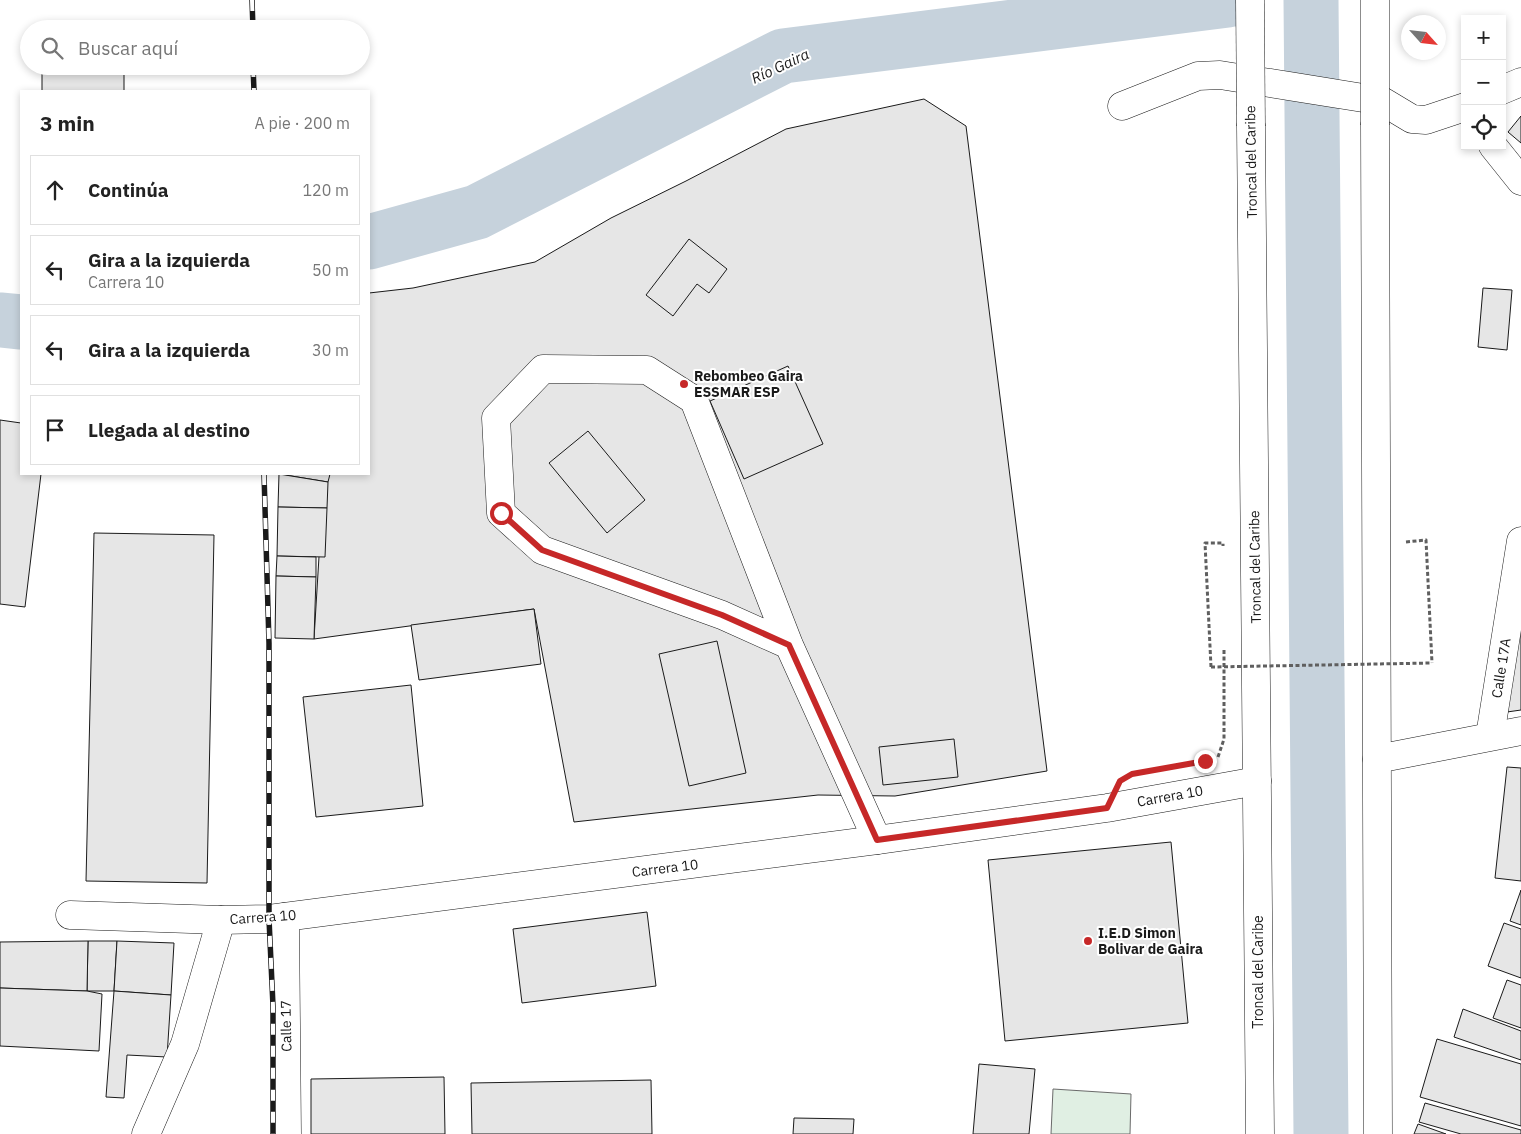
<!DOCTYPE html>
<html lang="es">
<meta charset="utf-8">
<style>
:root{--surface:#fff;--page:#f6f6f6;--text:#222;--muted:#767676;--line:#e0e0e0}
body{margin:0;font-family:"IBM Plex Sans",sans-serif;background:var(--page);color:var(--text)}
.controls{position:absolute;right:15px;top:15px;display:grid;overflow:hidden;border-radius:0px;box-shadow:0 2px 8px #0003}
.controls button{width:45px;height:45px;display:grid;place-items:center;padding:0;border:0;border-bottom:1px solid var(--line);background:var(--surface);color:var(--text);font:25px sans-serif}
.compass{position:absolute;left:1401px;top:15px;width:45px;height:45px;border-radius:50%;background:var(--surface);box-shadow:0 2px 8px #0003;rotate:117deg}
.stop{position:absolute;width:15px;height:15px;margin:-11px;border:4px solid #c62828;border-radius:50%;background:#fff}
.stop.end{background:#c62828;border-color:#fff;box-shadow:0 1px 5px #0008}
.list{margin:0;padding:0;list-style:none}
h2{display:flex;justify-content:space-between;align-items:center;height:65px;margin:0;padding:0 20px;font-size:21px}
h2 small{font-size:16px;font-weight:400;color:var(--muted)}
.list li{display:grid;grid-template-columns:32px 1fr auto;gap:15px;align-items:center;box-sizing:border-box;height:70px;margin:0 10px 10px;padding:0 10px;border:1px solid var(--line);border-radius:0px}
.list b{display:block;font-size:19px;white-space:nowrap}
.list p{margin:0;font-size:16px;white-space:nowrap;color:var(--muted)}
.list em{font-size:16px;font-style:normal;color:var(--muted)}
.icon{flex:none;width:28px;height:28px;fill:none;stroke:currentColor;stroke-width:2;stroke-linecap:round;stroke-linejoin:round}
.map{position:relative;flex:none;width:1521px;height:1134px;overflow:hidden}
.search{position:absolute;background:var(--surface);box-shadow:0 2px 8px #0003;left:20px;top:20px;width:350px;height:55px;display:flex;align-items:center;gap:12px;box-sizing:border-box;padding:0 18px;border-radius:28px;color:var(--muted);font-size:19px}
.panel{position:absolute;background:var(--surface);box-shadow:0 2px 8px #0003;left:20px;top:90px;width:350px;height:385px;border-radius:0px}
.map>svg:first-child{display:block}
.green{fill:#e0efe3;stroke:#6a6a6a}
.lines{fill:none;stroke-linecap:round;stroke-linejoin:round}
.river{stroke:#c6d2dc;stroke-width:55}
.building{fill:#e6e6e6;stroke:#1a1a1a}
.minor-casing{stroke:#1a1a1a;stroke-width:29}
.highway-casing{stroke:#1a1a1a;stroke-width:29}
.path{stroke:#5f5f5f;stroke-width:3;stroke-dasharray:4 2.5;stroke-linecap:butt}
.minor{stroke:#fff;stroke-width:28}
.highway{stroke:#fff;stroke-width:28}
.rail-casing{stroke:#1a1a1a;stroke-width:5.5}
.rail{stroke:#fff;stroke-width:4;stroke-dasharray:11;stroke-linecap:butt}
.highway-bridge-casing{stroke:#1a1a1a;stroke-width:29;stroke-linecap:butt}
.path-bridge{stroke:#5f5f5f;stroke-width:3;stroke-dasharray:4 2.5;stroke-linecap:butt}
.highway-bridge{stroke:#fff;stroke-width:28}
.route{stroke:#c62828;stroke-width:6}
.poi-dot{fill:#c62828;stroke:#fff;stroke-width:2}
.labels{text-anchor:middle;dominant-baseline:central;stroke-width:4;stroke-linejoin:round;paint-order:stroke}
.street-label{font-size:14px;fill:#1a1a1a;stroke:#fff}
.poi-label{font-size:14px;font-weight:bold;fill:#1a1a1a;stroke:#fff;text-anchor:start}
.water-label{font-size:15px;font-style:italic;fill:#1a1a1a;stroke:#fff}
</style>
<div class="map">
<svg width="1521" height="1134" viewBox="0 0 1521 1134">
<rect width="100%" height="100%" fill="#fff"/>
<polygon class="green" points="1053,1089 1131,1094 1130,1134 1051,1134"/>
<g class="lines">
<g class="river">
<polyline points="1311,0 1321,1134"/>
<polyline points="369,242 477,212 783,56 1228,0"/>
<polyline points="0,320 21,322"/>
</g>
</g>
<g class="building">
<polygon points="124,70 124,91 42,91 42,73"/>
<polygon points="924,99 966,126 1047,771 895,796 818,795 574,822 534,609 314,639 324,474 369,474 369,293 413,288 535,262 611,218 686,181 786,129"/>
<polygon points="1521,116 1521,143 1508,132"/>
<polygon points="689,239 727,269 709,293 697,284 673,316 646,295"/>
<polygon points="1483,288 1512,290 1507,350 1478,347"/>
<polygon points="788,366 823,444 744,479 710,401"/>
<polygon points="0,420 21,423 21,474 41,474 25,607 0,604"/>
<polygon points="588,431 645,500 607,533 549,463"/>
<polygon points="279,474 330,474 328,482"/>
<polygon points="279,474 328,482 327,508 278,507"/>
<polygon points="278,507 327,508 325,557 277,556"/>
<polygon points="94,533 214,535 207,883 86,881"/>
<polygon points="277,556 316,557 316,577 276,576"/>
<polygon points="276,576 316,577 314,639 275,638"/>
<polygon points="534,609 541,664 419,680 411,625"/>
<polygon points="1521,610 1521,710 1500,713"/>
<polygon points="717,641 746,773 689,786 659,654"/>
<polygon points="411,685 423,806 316,817 303,697"/>
<polygon points="954,739 958,777 883,785 879,747"/>
<polygon points="1507,767 1521,768 1521,881 1495,878"/>
<polygon points="1171,842 1188,1023 1005,1041 988,860"/>
<polygon points="1521,890 1521,925 1510,921"/>
<polygon points="647,912 656,986 522,1003 513,929"/>
<polygon points="1504,923 1521,929 1521,978 1488,966"/>
<polygon points="88,941 117,941 114,991 87,991"/>
<polygon points="88,941 87,991 0,988 0,942"/>
<polygon points="117,941 174,943 171,995 114,991"/>
<polygon points="1507,980 1521,985 1521,1028 1493,1018"/>
<polygon points="0,988 87,991 102,994 99,1051 0,1046"/>
<polygon points="114,991 171,995 167,1057 127,1055 124,1098 106,1097"/>
<polygon points="1463,1009 1521,1031 1521,1060 1454,1037"/>
<polygon points="1437,1039 1521,1064 1521,1126 1420,1097"/>
<polygon points="979,1064 1035,1069 1029,1134 973,1134"/>
<polygon points="444,1077 445,1134 311,1134 311,1079"/>
<polygon points="651,1080 652,1134 472,1134 471,1083"/>
<polygon points="1425,1103 1521,1130 1521,1134 1461,1134 1419,1122"/>
<polygon points="794,1118 854,1119 853,1134 793,1134"/>
<polygon points="1418,1124 1446,1134 1414,1134"/>
</g>
<g class="lines">
<g class="minor-casing">
<g id="minor">
<polyline points="1502,90 1521,82"/>
<polyline points="1122,106 1198,76 1220,75 1382,101 1412,119 1426,120 1465,107"/>
<polyline points="1493,146 1521,181"/>
<polyline points="789,645 722,615 542,550 501,513 496,418 543,369 647,370 694,400 789,645 877,840"/>
<polyline points="1490,736 1521,541"/>
<polyline points="1377,759 1521,731"/>
<polyline points="70,915 221,920 269,919 877,840 1107,808 1257,781"/>
<polyline points="285,917 287,1134"/>
<polyline points="146,1134 185,1044 221,920"/>
</g>
</g>
<g class="highway-casing">
<g id="highway">
<polyline points="1375,125 1378,1134"/>
<polyline points="1251,126 1260,1134"/>
</g>
</g>
<g class="path">
<polyline points="1406,542 1426,540 1432,663"/>
<polyline points="1211,667 1205,543 1223,543 1223,546"/>
<polyline points="1218,757 1224,739 1224,650"/>
</g>
<use href="#minor" class="minor"/>
<use href="#highway" class="highway"/>
<g class="rail-casing">
<g id="rail">
<polyline points="252,0 253,29"/>
<polyline points="253,66 254,91"/>
<polyline points="264,474 269,643 269,919 273,1006 273,1134"/>
</g>
</g>
<use href="#rail" class="rail"/>
<g class="highway-bridge-casing">
<g id="highway-bridge">
<polyline points="1250,0 1251,126"/>
<polyline points="1375,0 1375,125"/>
</g>
</g>
<polyline class="path-bridge" points="1211,667 1432,663"/>
<use href="#highway-bridge" class="highway-bridge"/>
</g>
<g class="lines">
<polyline class="route" points="501,513 542,550 722,615 789,645 877,840 1107,808 1120,781 1132,774 1205,761"/>
</g>
<g class="poi-dot">
<circle cx="684" cy="384" r="5"/>
<circle cx="1088" cy="941" r="5"/>
</g>
<g class="labels">
<g class="street-label">
<text transform="translate(1251 162) rotate(-91)">Troncal del Caribe</text>
<text transform="translate(1255 567) rotate(-91)">Troncal del Caribe</text>
<text transform="translate(1501 668) rotate(-81)">Calle 17A</text>
<text transform="translate(1170 796) rotate(-10)">Carrera 10</text>
<text transform="translate(665 868) rotate(-7)">Carrera 10</text>
<text transform="translate(263 917) rotate(-4)">Carrera 10</text>
<text transform="translate(1258 972) rotate(-90)">Troncal del Caribe</text>
<text transform="translate(286 1026) rotate(-91)">Calle 17</text>
</g>
<g class="poi-label">
<text x="694" y="376">Rebombeo Gaira<tspan x="694" dy="16">ESSMAR ESP</tspan></text>
<text x="1098" y="933">I.E.D Simon<tspan x="1098" dy="16">Bolivar de Gaira</tspan></text>
</g>
<g class="water-label">
<text transform="translate(780 66) rotate(-25)">Río Gaira</text>
</g>
</g>
</svg>
<div class="controls">
<button>+</button>
<button>−</button>
<button><svg class="icon" aria-label="locate" viewBox="0 0 24 24"><circle cx="12" cy="12" r="6"/><path d="M12 2v4M12 18v4M2 12h4M18 12h4"/></svg></button>
</div>
<svg class="compass" viewBox="-18 -18 36 36"><path d="M0-13l5 13h-10z" fill="#e53935"/><path d="M0 13l5-13h-10z" fill="#767676"/></svg>
<div class="stop" style="left:501px;top:513px"></div>
<div class="stop end" style="left:1205px;top:761px"></div>
<div class="search"><svg class="icon" aria-label="search" viewBox="0 0 24 24"><circle cx="10" cy="10" r="6"/><path d="M15 15l6 6"/></svg>Buscar aquí</div>
<section class="panel">
<h2>3 min<small>A pie · 200 m</small></h2>
<ul class="list">
<li><svg class="icon" aria-label="ahead" viewBox="0 0 24 24"><path d="M12 20V5M6 11l6-6 6 6"/></svg><div><b>Continúa</b></div><em>120 m</em></li>
<li><svg class="icon" aria-label="left" viewBox="0 0 24 24"><path d="M17 20v-9H6M10 6l-5 5 5 5"/></svg><div><b>Gira a la izquierda</b><p>Carrera 10</p></div><em>50 m</em></li>
<li><svg class="icon" aria-label="left" viewBox="0 0 24 24"><path d="M17 20v-9H6M10 6l-5 5 5 5"/></svg><div><b>Gira a la izquierda</b></div><em>30 m</em></li>
<li><svg class="icon" aria-label="arrive" viewBox="0 0 24 24"><path d="M6 21V4h12l-3 4 3 4H6"/></svg><div><b>Llegada al destino</b></div></li>
</ul>
</section>
</div>
